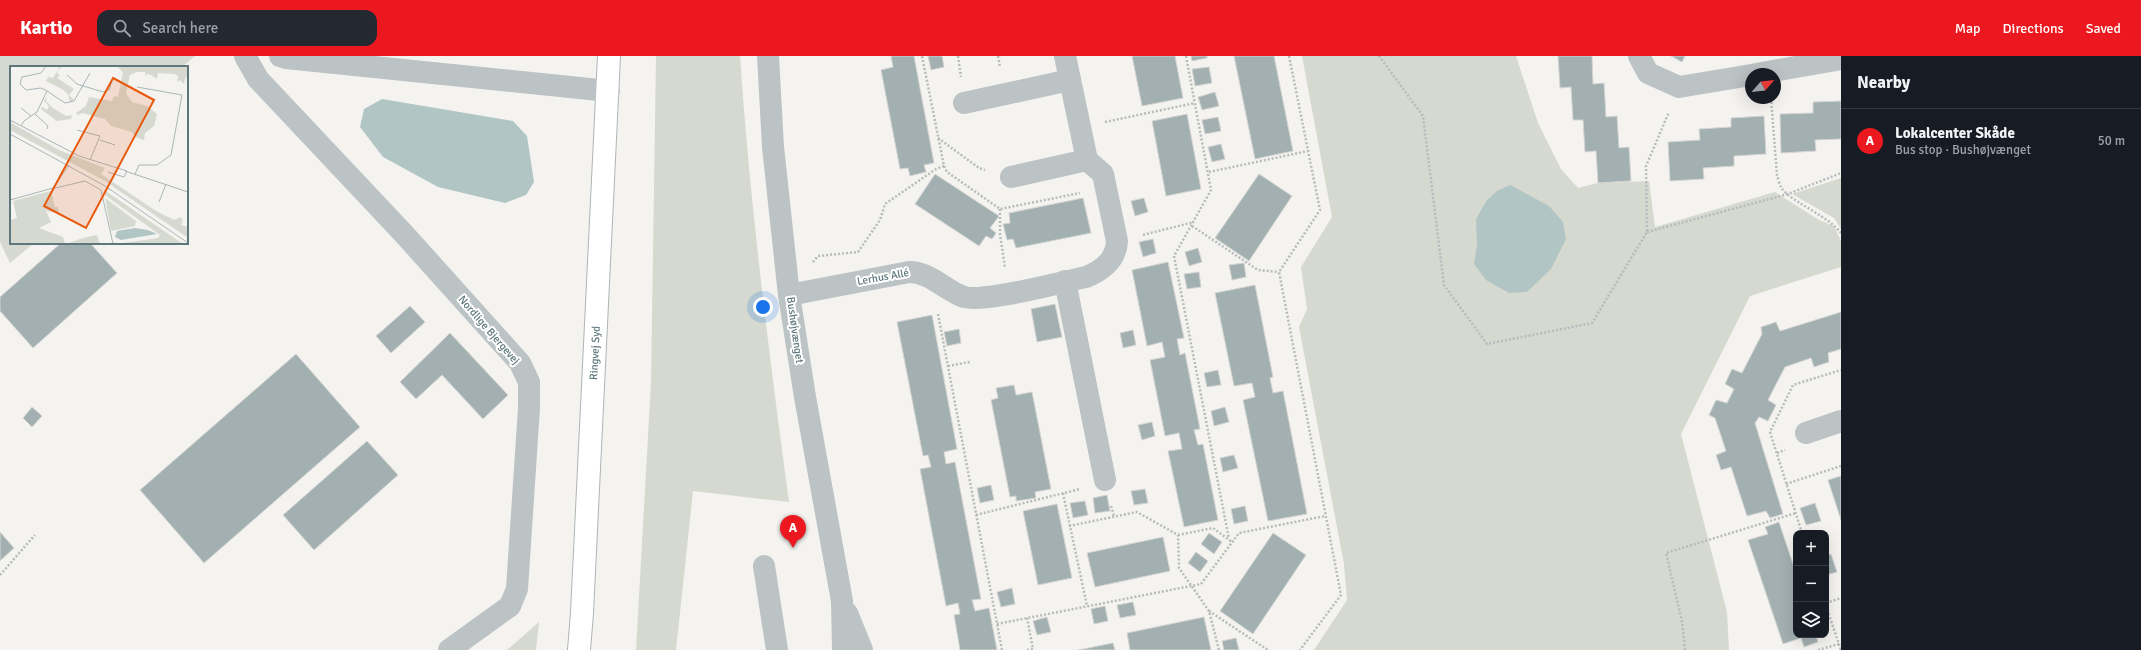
<!DOCTYPE html>
<meta charset="utf-8">
<style>
:root{--surface:#171b24;--page:#242831;--text:#f1f3f6;--muted:#9ea1a6;--line:#363941;--accent:#eb191f}
body{margin:0;font-family:Signika,sans-serif;background:var(--page);color:var(--text)}
.controls{position:absolute;right:12px;bottom:12px;display:grid;overflow:hidden;border-radius:8px;box-shadow:0 4px 16px #0002}
.controls button{width:36px;height:36px;display:grid;place-items:center;padding:0;border:0;border-bottom:1px solid var(--line);background:var(--surface);color:var(--text);font:20px sans-serif}
.compass{position:absolute;left:1745px;top:12px;width:36px;height:36px;border-radius:50%;background:var(--surface);box-shadow:0 4px 16px #0002;rotate:62deg}
.you{position:absolute;left:763px;top:251px;width:14px;height:14px;margin:-10px;border:3px solid #fff;border-radius:50%;background:#1a73e8;box-shadow:0 0 0 6px #1a73e833}
.badge{display:grid;place-items:center;width:26px;height:26px;border-radius:50%;background:var(--accent);color:#fff;font-size:13px;font-weight:700}
.pin{position:absolute;translate:-50% -33px;filter:drop-shadow(0 1px 2px #0008)}
.pin::after{content:'';position:absolute;top:21px;width:14px;height:12px;background:inherit;clip-path:polygon(0 0,100% 0,50% 100%)}
.list{margin:0;padding:0;list-style:none}
h2{display:flex;justify-content:space-between;align-items:center;height:52px;margin:0;padding:0 16px;font-size:17px}
h2 small{font-size:13px;font-weight:400;color:var(--muted)}
.list li{display:grid;grid-template-columns:26px 1fr auto;gap:12px;align-items:center;box-sizing:border-box;height:64px;padding:0 16px;border-top:1px solid var(--line)}
.list b{display:block;font-size:15px;white-space:nowrap}
.list p{margin:0;font-size:13px;white-space:nowrap;color:var(--muted)}
.list em{font-size:13px;font-style:normal;color:var(--muted)}
.icon{flex:none;width:22px;height:22px;fill:none;stroke:currentColor;stroke-width:2;stroke-linecap:round;stroke-linejoin:round}
.map{position:relative;flex:none;width:1841px;height:594px;overflow:hidden}
header{display:flex;align-items:center;gap:24px;box-sizing:border-box;height:56px;padding:0 20px;background:var(--accent);color:#fff}
header strong{font-size:19px}
nav{display:flex;gap:22px;margin-inline-start:auto;font-size:14px}
.search{width:280px;height:36px;background:var(--page);display:flex;align-items:center;gap:10px;box-sizing:border-box;padding:0 14px;border-radius:12px;color:var(--muted);font-size:15px}
main{display:flex}
aside{flex:1;background:var(--surface)}
.map>svg:first-child{display:block}
.green{fill:#d5d9cf}
.water{fill:#b1c5c5}
.building{fill:#a3b0b2;stroke:#d5d5d3}
.lines{fill:none;stroke-linecap:round;stroke-linejoin:round}
.major-casing{stroke:#aeb5b7;stroke-width:24}
.path{stroke:#b6bbbc;stroke-width:2.5;stroke-dasharray:2 2;stroke-linecap:butt}
.minor{stroke:#bcc3c5;stroke-width:22}
.major{stroke:#fff;stroke-width:22}
.labels{text-anchor:middle;dominant-baseline:central;stroke-width:4;stroke-linejoin:round;paint-order:stroke}
.street-label{font-size:11px;fill:#5e777c;stroke:#fff}
.inset-road{fill:none;stroke:#aab6b8;stroke-width:1}
.view{fill:#e8590c;fill-opacity:0.15;stroke:#e8590c;stroke-width:2}
.inset-edge{fill:none;stroke:#5e777c;stroke-width:2}
</style>
<header>
<strong>Kartio</strong>
<div class="search"><svg class="icon" aria-label="search" viewBox="0 0 24 24"><circle cx="10" cy="10" r="6"/><path d="M15 15l6 6"/></svg>Search here</div>
<nav><a>Map</a><a>Directions</a><a>Saved</a></nav>
</header>
<main>
<div class="map">
<svg width="1841" height="594" viewBox="0 0 1841 594">
<rect width="100%" height="100%" fill="#f4f3f0"/>
<g class="green">
<polygon points="0,0 195,0 182,11 11,11 11,187 34,187 10,207 0,186"/>
<path d="M 656,0 L 740,0 C 750,150 769,297 789,446 L 693,435 L 676,594 L 636,594 L 651,327 Z"/>
<polygon points="1302,0 1516,0 1538,67 1561,113 1578,132 1598,127 1649,125 1655,171 1775,136 1819,164 1834,170 1841,185 1841,211 1750,240 1681,378 1727,556 1729,594 1314,594 1347,544 1344,508 1299,271 1307,253 1301,211 1332,161"/>
<polygon points="1841,122 1841,173 1834,162 1792,138"/>
<polygon points="539,566 536,594 507,594"/>
</g>
<g class="water">
<polygon points="382,43 513,65 527,80 534,126 526,139 505,147 438,131 383,101 360,71 364,53"/>
<polygon points="1510,129 1549,150 1563,166 1566,183 1551,213 1527,236 1509,237 1486,224 1474,208 1477,189 1476,163 1487,144 1497,135"/>
</g>
<g class="building">
<polygon points="891,0 914,0 934,107 924,109 926,116 910,120 908,112 900,113 881,14 893,11"/>
<polygon points="928,0 942,0 944,11 931,14"/>
<polygon points="1132,0 1175,0 1183,42 1142,50"/>
<polygon points="1191,0 1207,0 1207,2 1192,5"/>
<polygon points="1234,0 1274,0 1293,95 1255,103"/>
<polygon points="1558,0 1592,0 1593,28 1604,27 1606,61 1617,60 1619,92 1629,91 1631,125 1598,127 1596,95 1585,96 1583,64 1573,64 1571,31 1560,32"/>
<polygon points="1671,0 1685,0 1682,6"/>
<polygon points="1209,11 1212,27 1195,30 1192,13"/>
<polygon points="1215,36 1219,50 1202,54 1198,41"/>
<polygon points="1841,45 1841,83 1815,84 1816,95 1781,97 1780,58 1813,57 1813,46"/>
<polygon points="1187,58 1201,133 1166,140 1152,65"/>
<polygon points="1764,60 1766,98 1734,100 1734,110 1703,112 1704,123 1670,125 1668,86 1700,84 1699,73 1731,71 1731,62"/>
<polygon points="1218,61 1221,75 1205,78 1202,64"/>
<polygon points="1221,88 1225,103 1212,106 1208,91"/>
<polygon points="935,118 999,160 990,172 996,177 992,183 986,180 979,190 915,148"/>
<polygon points="1259,118 1292,140 1249,205 1215,182"/>
<polygon points="1083,142 1091,177 1016,192 1013,183 1007,184 1003,168 1010,167 1009,157"/>
<polygon points="1144,142 1148,156 1135,160 1131,145"/>
<polygon points="1153,183 1156,197 1143,201 1139,186"/>
<polygon points="61,187 90,187 117,217 33,292 0,255 0,241"/>
<polygon points="1198,192 1202,206 1189,210 1185,196"/>
<polygon points="1168,206 1184,282 1177,283 1180,299 1185,297 1200,373 1194,374 1198,389 1203,388 1218,464 1184,471 1168,395 1182,393 1179,377 1165,380 1150,304 1165,301 1162,286 1147,290 1132,214"/>
<polygon points="1244,207 1246,221 1232,224 1229,209"/>
<polygon points="1199,216 1201,231 1187,233 1184,218"/>
<polygon points="1255,229 1273,321 1270,322 1273,337 1283,335 1307,458 1268,465 1243,344 1255,341 1252,327 1234,330 1215,237"/>
<polygon points="1055,248 1062,281 1037,286 1031,253"/>
<polygon points="410,250 425,266 391,297 376,280"/>
<polygon points="1841,256 1841,293 1828,297 1829,306 1814,311 1811,302 1785,311 1768,344 1776,349 1768,365 1759,361 1755,367 1783,458 1770,462 1766,455 1747,460 1731,411 1721,414 1716,399 1726,395 1715,362 1709,359 1716,344 1727,347 1734,333 1725,328 1732,313 1742,317 1762,278 1761,271 1776,266 1780,275"/>
<polygon points="932,259 957,393 944,396 946,408 955,406 981,543 972,544 975,555 989,552 997,594 960,594 954,559 960,558 958,547 946,550 920,413 931,411 928,399 923,400 897,266"/>
<polygon points="959,273 961,287 947,290 944,276"/>
<polygon points="1133,274 1136,289 1123,292 1120,277"/>
<polygon points="450,277 508,339 483,363 442,319 416,343 400,326"/>
<polygon points="296,298 360,371 204,507 140,434"/>
<polygon points="1218,314 1221,329 1207,331 1204,317"/>
<polygon points="1014,329 1016,339 1032,336 1051,433 1035,436 1036,442 1016,445 1016,440 1010,441 991,344 998,342 996,332"/>
<polygon points="32,351 42,360 32,371 23,362"/>
<polygon points="1225,351 1229,366 1214,370 1211,355"/>
<polygon points="1152,366 1155,380 1142,384 1138,369"/>
<polygon points="367,385 398,419 314,494 283,459"/>
<polygon points="1234,399 1238,412 1223,416 1220,402"/>
<polygon points="1841,420 1841,464 1828,424"/>
<polygon points="991,429 994,444 980,447 977,432"/>
<polygon points="1145,433 1148,447 1134,449 1131,435"/>
<polygon points="1107,439 1110,455 1095,457 1093,442"/>
<polygon points="1085,445 1088,459 1073,462 1070,447"/>
<polygon points="1815,447 1821,465 1806,469 1800,452"/>
<polygon points="1057,448 1072,522 1038,529 1023,455"/>
<polygon points="1245,450 1248,465 1234,468 1231,453"/>
<polygon points="1779,466 1796,517 1796,579 1816,579 1818,586 1804,591 1801,582 1783,588 1748,484 1768,478 1765,471"/>
<polygon points="0,476 14,492 0,505"/>
<polygon points="1209,477 1222,486 1214,498 1201,488"/>
<polygon points="1273,477 1306,499 1253,578 1220,555"/>
<polygon points="1163,481 1170,515 1095,531 1087,497"/>
<polygon points="1196,496 1208,505 1200,516 1188,507"/>
<polygon points="1831,498 1837,516 1826,519 1826,500"/>
<polygon points="1012,532 1015,548 1001,551 997,536"/>
<polygon points="1133,546 1136,559 1120,562 1117,549"/>
<polygon points="1105,550 1108,565 1094,568 1091,553"/>
<polygon points="1047,561 1051,576 1037,579 1033,565"/>
<polygon points="1204,561 1211,594 1130,594 1127,577"/>
<polygon points="1236,582 1239,594 1224,594 1222,585"/>
<polygon points="1113,587 1115,594 1078,594"/>
</g>
<g class="lines">
<g class="major-casing">
<polyline id="major" points="579,594 582,557 609,0"/>
</g>
<g class="path">
<polyline points="958,0 961,21"/>
<polyline points="998,0 1000,11"/>
<polyline points="1186,0 1211,134 1174,200 1229,483"/>
<polyline points="1289,0 1320,154 1279,216 1341,539 1300,594"/>
<polyline points="1379,0 1423,60 1444,229 1487,288 1592,267 1647,176 1646,110 1669,56"/>
<path d="M 1771,42 L 1777,119 C 1778,122 1779,128 1781,131 C 1790,146 1826,158 1841,177"/>
<polyline points="1105,66 1195,47"/>
<polyline points="938,82 979,112 985,114"/>
<polyline points="944,110 947,116 1000,153 1080,137"/>
<polyline points="1209,116 1308,95"/>
<polyline points="1000,153 1000,178 1005,212"/>
<polyline points="1192,170 1258,214 1279,216"/>
<polyline points="1647,176 1788,138 1841,117"/>
<polyline points="1143,179 1194,166"/>
<polyline points="813,206 818,200 858,196 880,164 885,148 936,113 944,110 922,0"/>
<polyline points="938,258 1002,594"/>
<polyline points="948,310 970,306"/>
<polyline points="1777,397 1785,394"/>
<polyline points="1786,428 1841,410"/>
<polyline points="1063,437 1087,550"/>
<polyline points="1111,450 1114,460"/>
<polyline points="976,459 1080,433"/>
<polyline points="1069,470 1137,456 1178,479 1179,512 1209,555 1219,594"/>
<polyline points="1802,477 1770,376 1793,329 1841,314"/>
<polyline points="1178,479 1213,472 1232,486"/>
<polyline points="0,519 35,479"/>
<polyline points="1826,547 1841,542"/>
<polyline points="1826,550 1841,594"/>
<polyline points="1209,555 1268,594"/>
<polyline points="997,568 1201,528 1239,477 1325,460"/>
<polyline points="1027,594 1033,593 1027,562"/>
<polyline points="1685,594 1682,566 1666,497 1796,457"/>
<polyline points="1818,594 1839,588"/>
</g>
<g class="minor">
<polyline points="245,0 258,23 404,178 520,307 529,326 529,352 517,533 510,550 449,594"/>
<polyline points="280,0 286,2 609,35"/>
<polyline points="768,0 773,91 789,239 805,341 842,545 843,594"/>
<polyline points="1639,0 1648,17 1679,31 1751,19"/>
<polyline points="1756,18 1841,3"/>
<polyline points="964,47 1070,24"/>
<polyline points="1011,121 1087,104"/>
<polyline points="1065,225 1105,424"/>
<path d="M 789,239 L 909,216 C 931,216 944,234 964,241 C 985,247 1061,226 1086,221 C 1103,214 1116,204 1117,185 L 1103,118 L 1087,104 L 1065,0"/>
<polyline points="1806,377 1841,365"/>
<polyline points="764,510 777,594"/>
<polyline points="847,557 862,594"/>
</g>
<use href="#major" class="major"/>
</g>
<g class="labels">
<g class="street-label">
<text transform="translate(883 221) rotate(-10)">Lerhus Allé</text>
<text transform="translate(489 274) rotate(49)">Nordlige Bjergevej</text>
<text transform="translate(795 274) rotate(82)">Bushøjvænget</text>
<text transform="translate(595 297) rotate(-87)">Ringvej Syd</text>
</g>
</g>
<g transform="translate(10 10)">
<rect width="178" height="178" fill="#f4f3f0"/>
<path d="M 50,0 L 53,0 L 48,4 L 47,7 L 50,9 L 47,12 L 64,23 L 59,29 L 64,34 L 60,36 L 58,28 L 52,23 L 36,15 L 38,11 L 43,12 ZM 92,0 L 178,0 L 178,11 L 175,12 L 174,18 L 170,14 L 167,16 L 168,10 L 165,8 L 148,7 L 147,13 L 141,9 L 136,8 L 135,11 L 135,6 L 127,6 L 120,9 L 116,27 L 122,36 L 137,40 L 147,48 L 144,60 L 135,67 L 134,74 L 125,71 L 122,66 L 101,60 L 95,53 L 72,47 L 68,49 L 66,47 L 76,40 L 79,31 L 102,35 L 104,30 L 108,31 L 110,21 L 114,19 L 110,20 L 113,7 L 108,1 ZM 37,30 L 36,35 L 43,42 L 56,50 L 62,49 L 61,53 L 47,55 L 31,43 L 32,41 L 37,44 L 39,40 L 34,35 ZM 0,56 L 49,84 L 95,102 L 91,108 L 146,145 L 164,154 L 171,151 L 173,155 L 171,159 L 178,161 L 178,172 L 95,115 L 0,64 ZM 94,124 L 122,143 L 173,178 L 106,178 L 148,172 L 150,169 L 95,129 ZM 41,125 L 45,141 L 48,141 L 49,147 L 36,145 L 41,156 L 29,162 L 53,171 L 55,178 L 0,178 L 0,154 L 7,152 L 3,135 ZM 95,132 L 126,155 L 125,160 L 101,165 ZM 87,169 L 90,178 L 56,178 L 73,172 Z" fill="#d5d9cf"/>
<path d="M 125,162 L 138,164 L 147,168 L 111,174 L 105,171 L 107,165 Z" fill="#b1c5c5"/>
<path class="inset-road" d="M 36,0 L 31,7 L 12,11 L 10,18 L 16,24 L 31,22 L 37,25M 57,9 L 67,18 L 93,26 L 99,24 L 103,12M 11,42 L 21,50M 25,48 L 38,60 L 37,63M 0,54 L 69,90 L 117,105M 11,60 L 14,55 L 27,46 L 37,25 L 55,37 L 64,35 L 80,7M 67,64 L 90,70 L 80,94M 0,68 L 95,120 L 178,177M 90,74 L 105,79M 115,105 L 178,126M 98,106 L 114,111 L 117,105M 125,108 L 129,99 L 147,99 L 161,89 L 172,29 L 127,21M 41,123 L 75,115 L 91,124 L 103,178M 0,134 L 43,122 L 59,99M 149,136 L 156,118"/>
<path class="view" d="M 103,12 L 144,34 L 76,162 L 34,140 Z"/>
<rect width="178" height="178" class="inset-edge"/>
</g>
</svg>
<div class="controls">
<button>+</button>
<button>−</button>
<button><svg class="icon" aria-label="layers" viewBox="0 0 24 24"><path d="M12 4l9 5-9 5-9-5zM3 14l9 5 9-5"/></svg></button>
</div>
<svg class="compass" viewBox="-18 -18 36 36"><path d="M0-13l5 13h-10z" fill="#e53935"/><path d="M0 13l5-13h-10z" fill="#9ea1a6"/></svg>
<div class="you"></div>
<div class="pin badge" style="left:793px;top:492px">A</div>
</div>
<aside>
<h2>Nearby<small></small></h2>
<ul class="list">
<li><span class="badge">A</span><div><b>Lokalcenter Skåde</b><p>Bus stop · Bushøjvænget</p></div><em>50 m</em></li>
</ul>
</aside>
</main>
